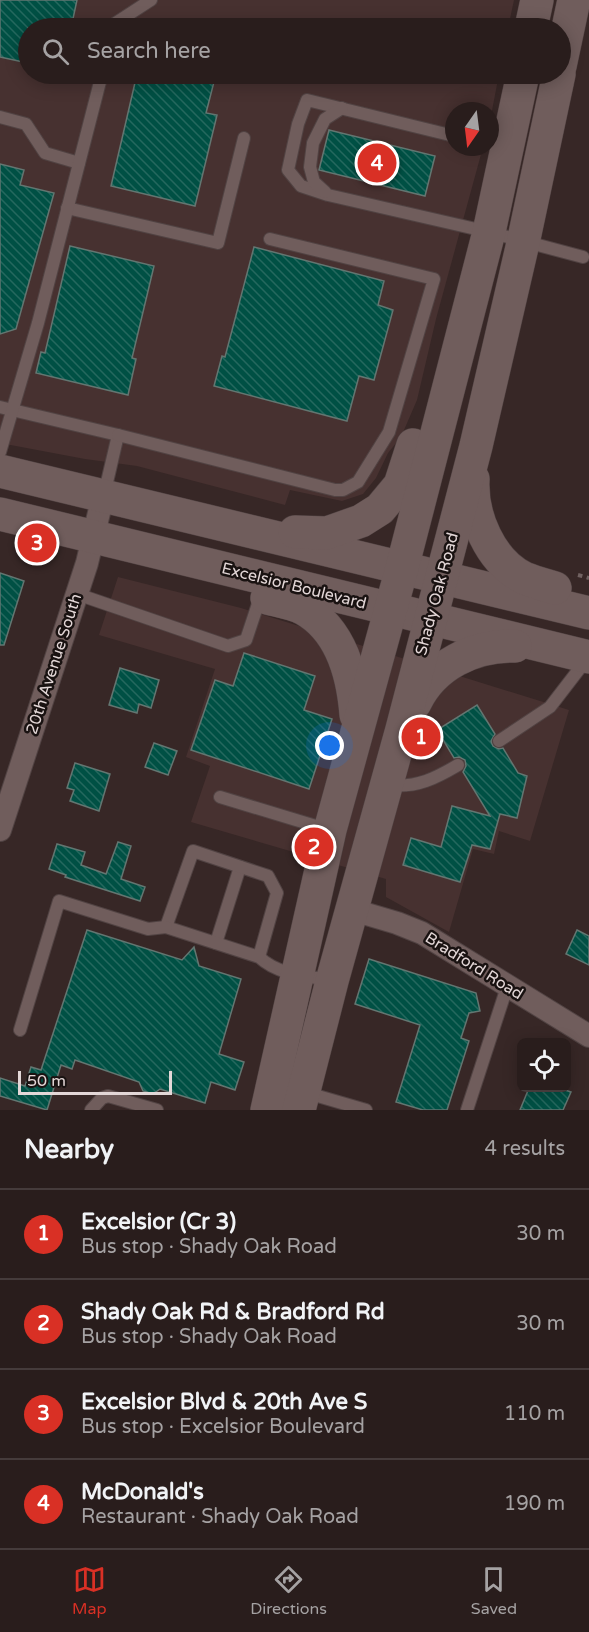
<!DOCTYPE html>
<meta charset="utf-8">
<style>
:root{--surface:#291d1c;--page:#352a29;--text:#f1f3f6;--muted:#a5a2a3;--line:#453b3b;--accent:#d93025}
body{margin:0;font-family:"Varela Round",sans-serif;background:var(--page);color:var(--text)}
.controls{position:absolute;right:18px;bottom:18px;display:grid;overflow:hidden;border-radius:9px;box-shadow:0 3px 15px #0003}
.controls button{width:54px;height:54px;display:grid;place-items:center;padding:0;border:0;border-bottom:2px solid var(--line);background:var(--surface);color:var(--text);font:30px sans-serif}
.compass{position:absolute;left:445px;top:102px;width:54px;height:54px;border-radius:50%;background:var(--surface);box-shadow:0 3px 15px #0003;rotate:194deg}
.scale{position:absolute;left:18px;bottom:15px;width:154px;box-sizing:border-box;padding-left:6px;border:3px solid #e3d7d7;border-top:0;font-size:16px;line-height:21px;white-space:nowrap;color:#e3d7d7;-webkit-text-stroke:4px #191211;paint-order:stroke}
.you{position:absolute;left:330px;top:746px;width:21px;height:21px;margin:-15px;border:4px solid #fff;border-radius:50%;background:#1a73e8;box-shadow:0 0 0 9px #1a73e833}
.badge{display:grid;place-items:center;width:39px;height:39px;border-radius:50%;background:var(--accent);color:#fff;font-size:20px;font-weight:700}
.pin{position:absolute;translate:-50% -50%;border:3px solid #fff;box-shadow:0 2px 6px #0006}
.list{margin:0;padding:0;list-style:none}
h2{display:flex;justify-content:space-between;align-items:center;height:78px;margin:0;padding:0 24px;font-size:26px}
h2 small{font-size:20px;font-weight:400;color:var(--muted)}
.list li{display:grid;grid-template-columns:39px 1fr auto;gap:18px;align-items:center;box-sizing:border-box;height:90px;padding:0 24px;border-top:2px solid var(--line)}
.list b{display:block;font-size:22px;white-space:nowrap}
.list p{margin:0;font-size:20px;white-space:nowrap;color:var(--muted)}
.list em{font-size:20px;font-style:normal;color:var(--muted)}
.icon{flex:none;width:33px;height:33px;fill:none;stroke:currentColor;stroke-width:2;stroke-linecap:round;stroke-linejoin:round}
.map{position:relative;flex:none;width:589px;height:1110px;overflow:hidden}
.search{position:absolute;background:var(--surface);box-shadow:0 3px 15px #0003;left:18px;right:18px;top:18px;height:66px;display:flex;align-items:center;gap:15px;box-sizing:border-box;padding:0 21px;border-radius:33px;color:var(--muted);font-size:22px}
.sheet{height:438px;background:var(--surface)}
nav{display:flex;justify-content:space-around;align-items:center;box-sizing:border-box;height:84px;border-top:2px solid var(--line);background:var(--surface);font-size:16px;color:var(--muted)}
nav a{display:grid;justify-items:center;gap:3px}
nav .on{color:var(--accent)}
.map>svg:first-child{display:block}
.built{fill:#473130}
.building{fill:url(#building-back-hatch);stroke:#637671;stroke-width:1.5}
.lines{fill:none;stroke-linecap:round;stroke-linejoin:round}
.lane-casing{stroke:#514343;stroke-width:14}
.street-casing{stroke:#514343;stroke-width:24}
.secondary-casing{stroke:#514343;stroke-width:34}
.path{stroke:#716261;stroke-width:4;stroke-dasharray:4.5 4.5;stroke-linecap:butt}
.lane{stroke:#705d5c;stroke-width:12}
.street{stroke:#705d5c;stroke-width:22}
.secondary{stroke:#705d5c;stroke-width:33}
.labels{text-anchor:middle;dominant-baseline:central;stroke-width:5;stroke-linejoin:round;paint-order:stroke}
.street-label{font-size:16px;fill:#e3d7d7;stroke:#191211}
</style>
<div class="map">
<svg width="589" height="1110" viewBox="0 0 589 1110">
<defs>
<pattern id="building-back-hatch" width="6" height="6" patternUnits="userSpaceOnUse" patternTransform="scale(1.5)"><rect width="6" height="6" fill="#005044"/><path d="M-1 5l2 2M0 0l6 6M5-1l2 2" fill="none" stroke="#25685e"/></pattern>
</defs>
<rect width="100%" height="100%" fill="#372726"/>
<g class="built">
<polygon points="0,0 514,0 508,28 28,28 28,74 499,74 490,121 490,111 454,111 454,147 483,147 436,319 417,400 401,437 388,453 376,478 363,494 342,501 290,490 285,505 137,466 85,459 0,443"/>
<polygon points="118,577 241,608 569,710 530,841 499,831 494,854 473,849 449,932 386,897 386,879 191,822 210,766 186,757 215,669 99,635"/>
</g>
<g class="building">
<polygon points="0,0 77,0 71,28 28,28 28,63 0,57"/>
<polygon points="137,74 216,74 206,113 217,115 195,206 111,186"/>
<polygon points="329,130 435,156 425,196 319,170"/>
<polygon points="0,164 24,170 20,185 54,193 16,329 0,334"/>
<polygon points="70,246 154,266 132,358 136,359 128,395 36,373 41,352 45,353"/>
<polygon points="254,247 384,281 378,305 393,310 374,380 359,376 347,421 214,386 222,356 225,357"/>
<polygon points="0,573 24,581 4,645 0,645"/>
<polygon points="244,653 315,676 304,710 332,719 309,789 191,750 215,680 233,686"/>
<polygon points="120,668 159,680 151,708 139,704 137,713 109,705"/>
<polygon points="477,705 495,734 491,741 493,746 499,749 503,748 518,773 527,776 517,818 500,814 490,849 472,845 460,882 403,865 411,838 441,847 452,806 490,816 463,772 466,766 465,760 459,757 454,758 437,730"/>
<polygon points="154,743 177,751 168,775 145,767"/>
<polygon points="75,763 110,774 99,811 70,801 74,790 67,788"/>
<polygon points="118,842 131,846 121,879 145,887 140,901 65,877 66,875 49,869 57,844 85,852 81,865 106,874"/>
<polygon points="87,930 182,960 194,947 199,966 241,979 219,1054 244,1062 235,1090 211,1082 205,1103 160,1089 153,1094 143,1091 139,1082 75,1060 72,1069 61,1065 47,1110 0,1096 0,1078 25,1086 31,1067 41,1070"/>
<polygon points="577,930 589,936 589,965 566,954"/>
<polygon points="369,959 476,993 480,1011 469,1013 461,1038 469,1041 447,1110 423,1110 396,1102 420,1025 355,1004"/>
<polygon points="529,1088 559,1088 571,1092 563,1110 520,1110"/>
</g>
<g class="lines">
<g class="lane-casing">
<g id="lane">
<polyline points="113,28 114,24 151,0"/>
<polyline points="0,117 26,124 45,153 79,163"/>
<polyline points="454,136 307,100 298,124 288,170 301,186 328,195 489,232 583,257"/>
<polyline points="325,192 314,182 310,167 313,143 325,119 342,108"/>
<polyline points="67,208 218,243 244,138"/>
<polyline points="0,407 118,435 104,495"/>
<polyline points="118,435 335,490 343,490 358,482 389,432 434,279 270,239"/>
<polyline points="0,452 38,323 102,74"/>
<polyline points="77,594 228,646 246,640 261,595"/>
<polyline points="499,741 550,707 587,659"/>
<path d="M 390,785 C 417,788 436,778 458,765"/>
<polyline points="220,797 329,830"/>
<polyline points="216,943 240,867"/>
<path d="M 259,957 L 277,893 L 268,876 L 193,851 L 166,927 L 259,957 C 278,975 306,976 331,980"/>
<polyline points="20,1030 59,901 148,929 166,927"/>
<polyline points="304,1092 366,1110"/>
<polyline points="91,1110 102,1098 108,1096 157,1110"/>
<polyline points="467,1110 507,987"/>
</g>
</g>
<g class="street-casing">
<g id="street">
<polyline points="0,830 87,563 103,496"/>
<polyline points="353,910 397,923 422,933 589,1036"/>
</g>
</g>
<g class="secondary-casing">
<g id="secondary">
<polyline points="531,28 537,0"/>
<polyline points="560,66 574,0"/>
<polyline points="0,471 589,613"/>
<path d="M 473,479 C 471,516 490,561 524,578 C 534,582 545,585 555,588"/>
<polyline points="0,514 589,657"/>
<polyline points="295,532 327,533 361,521 380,509 400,485 413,445"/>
<path d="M 267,598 C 279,601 293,603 304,609 C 341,630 353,676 356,715"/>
<path d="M 415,703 C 433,665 474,645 515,646"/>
<polyline points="267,1110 330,830 402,568 489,232 523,74"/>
<polyline points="299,1110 332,981 402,729 476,446 523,243 559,74"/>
</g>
</g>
<polyline class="path" points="578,575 589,578"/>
<use href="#lane" class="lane"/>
<use href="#street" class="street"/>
<use href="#secondary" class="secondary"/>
</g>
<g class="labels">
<g class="street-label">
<text transform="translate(294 586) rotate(14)">Excelsior Boulevard</text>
<text transform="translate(437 594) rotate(-75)">Shady Oak Road</text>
<text transform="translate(54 664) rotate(-72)">20th Avenue South</text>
<text transform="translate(474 966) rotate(32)">Bradford Road</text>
</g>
</g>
</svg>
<div class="controls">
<button><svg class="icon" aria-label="locate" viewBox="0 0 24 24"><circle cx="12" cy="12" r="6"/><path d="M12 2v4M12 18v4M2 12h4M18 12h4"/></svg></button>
</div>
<svg class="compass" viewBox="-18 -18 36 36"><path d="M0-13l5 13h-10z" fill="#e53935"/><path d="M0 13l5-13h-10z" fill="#a5a2a3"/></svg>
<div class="scale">50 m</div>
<div class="you"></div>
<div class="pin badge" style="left:421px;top:737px">1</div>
<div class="pin badge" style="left:314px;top:847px">2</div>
<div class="pin badge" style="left:37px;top:543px">3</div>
<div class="pin badge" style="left:377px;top:163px">4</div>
<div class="search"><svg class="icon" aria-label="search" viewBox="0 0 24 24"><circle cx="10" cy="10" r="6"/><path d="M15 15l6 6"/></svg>Search here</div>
</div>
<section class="sheet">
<h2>Nearby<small>4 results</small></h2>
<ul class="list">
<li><span class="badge">1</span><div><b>Excelsior (Cr 3)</b><p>Bus stop · Shady Oak Road</p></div><em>30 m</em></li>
<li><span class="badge">2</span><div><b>Shady Oak Rd &amp; Bradford Rd</b><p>Bus stop · Shady Oak Road</p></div><em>30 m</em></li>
<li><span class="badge">3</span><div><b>Excelsior Blvd &amp; 20th Ave S</b><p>Bus stop · Excelsior Boulevard</p></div><em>110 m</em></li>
<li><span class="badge">4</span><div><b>McDonald's</b><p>Restaurant · Shady Oak Road</p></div><em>190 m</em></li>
</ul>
</section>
<nav>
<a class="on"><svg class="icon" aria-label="map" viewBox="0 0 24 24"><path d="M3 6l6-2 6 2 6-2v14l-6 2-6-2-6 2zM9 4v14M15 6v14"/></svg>Map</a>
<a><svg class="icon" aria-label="directions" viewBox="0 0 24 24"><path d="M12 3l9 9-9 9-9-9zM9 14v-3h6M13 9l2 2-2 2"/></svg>Directions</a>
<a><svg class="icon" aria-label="saved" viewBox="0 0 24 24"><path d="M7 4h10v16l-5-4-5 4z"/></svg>Saved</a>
</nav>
